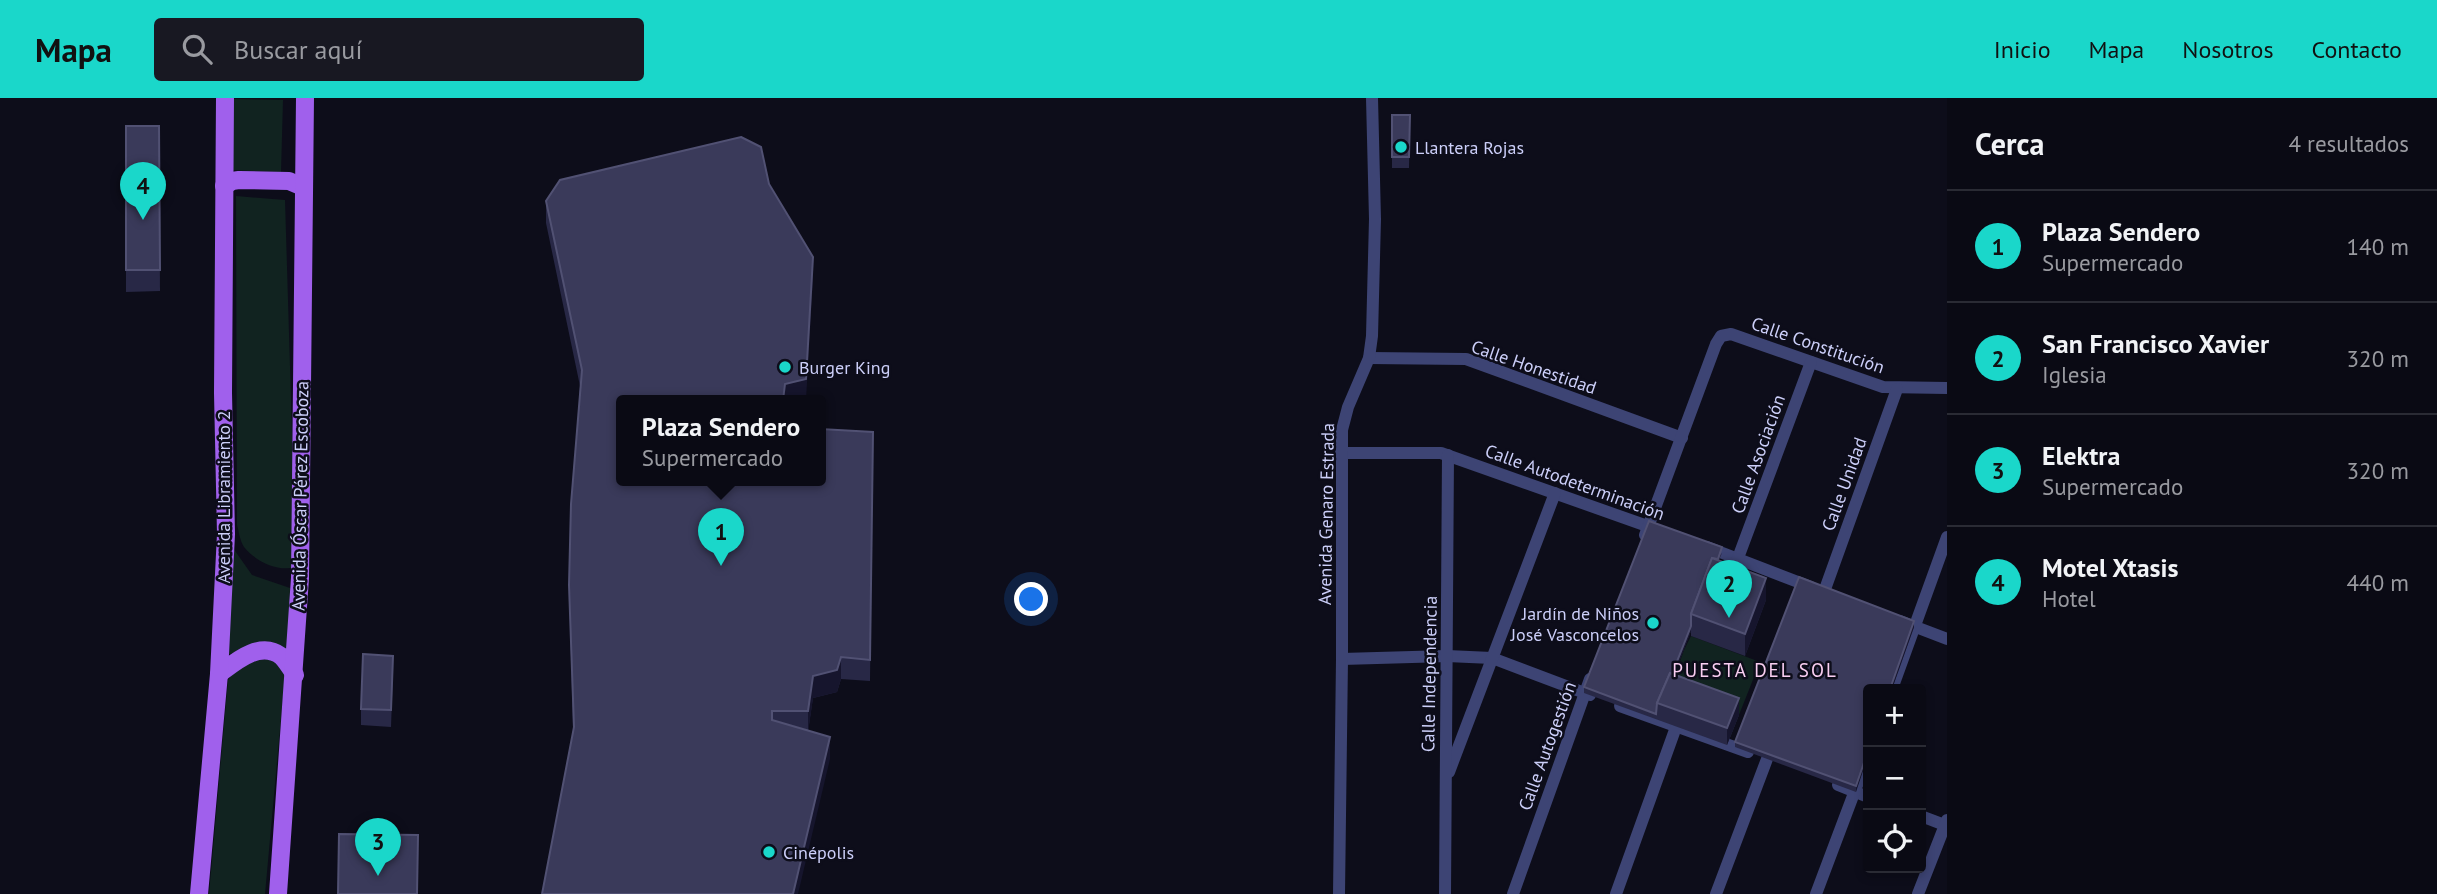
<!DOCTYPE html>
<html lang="es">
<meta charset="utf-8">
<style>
:root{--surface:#0a0a14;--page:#181822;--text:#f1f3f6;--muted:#999aa0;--line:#2a2b34;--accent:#1ad7ca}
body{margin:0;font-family:"PT Sans",sans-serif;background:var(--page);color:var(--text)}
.controls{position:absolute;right:21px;bottom:21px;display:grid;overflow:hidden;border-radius:7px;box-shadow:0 4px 10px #0003}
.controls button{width:63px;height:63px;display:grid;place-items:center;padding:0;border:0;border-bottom:2px solid var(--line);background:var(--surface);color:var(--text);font:35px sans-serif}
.you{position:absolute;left:1032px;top:502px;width:24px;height:24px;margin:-18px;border:5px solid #fff;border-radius:50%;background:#1a73e8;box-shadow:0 0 0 10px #1a73e833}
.badge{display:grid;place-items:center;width:46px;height:46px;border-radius:50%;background:var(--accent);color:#111;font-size:23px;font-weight:700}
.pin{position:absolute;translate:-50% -58px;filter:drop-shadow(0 2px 4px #0008)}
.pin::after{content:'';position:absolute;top:37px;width:24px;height:21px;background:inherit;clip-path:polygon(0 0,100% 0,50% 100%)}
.popup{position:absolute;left:616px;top:297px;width:210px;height:91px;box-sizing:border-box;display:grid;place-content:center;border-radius:7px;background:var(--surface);filter:drop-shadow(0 2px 5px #0005);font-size:23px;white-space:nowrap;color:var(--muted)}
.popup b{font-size:26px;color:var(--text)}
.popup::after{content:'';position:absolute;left:50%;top:100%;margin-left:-14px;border:14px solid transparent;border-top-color:var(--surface)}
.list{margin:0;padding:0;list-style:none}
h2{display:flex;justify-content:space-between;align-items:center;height:91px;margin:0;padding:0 28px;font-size:30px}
h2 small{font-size:23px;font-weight:400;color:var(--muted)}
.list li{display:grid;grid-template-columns:46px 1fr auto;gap:21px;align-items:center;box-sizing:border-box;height:112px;padding:0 28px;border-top:2px solid var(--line)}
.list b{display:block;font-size:26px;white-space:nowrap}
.list p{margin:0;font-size:23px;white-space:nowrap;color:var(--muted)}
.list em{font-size:23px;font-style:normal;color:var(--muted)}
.icon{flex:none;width:38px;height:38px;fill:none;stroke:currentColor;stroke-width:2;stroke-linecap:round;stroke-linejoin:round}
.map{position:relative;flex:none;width:1947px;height:796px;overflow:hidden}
header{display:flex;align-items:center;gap:42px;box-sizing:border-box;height:98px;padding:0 35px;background:var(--accent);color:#111}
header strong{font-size:33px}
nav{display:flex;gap:38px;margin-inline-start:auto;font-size:24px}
.search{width:490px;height:63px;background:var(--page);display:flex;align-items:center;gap:18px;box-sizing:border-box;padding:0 24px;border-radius:7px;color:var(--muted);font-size:26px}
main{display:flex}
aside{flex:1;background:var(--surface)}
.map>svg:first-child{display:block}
.green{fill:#112320}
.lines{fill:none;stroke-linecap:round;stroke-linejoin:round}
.minor{stroke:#3d4474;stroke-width:12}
.primary{stroke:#a060ec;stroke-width:18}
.wall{fill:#282846}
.shaded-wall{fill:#16152d}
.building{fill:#3a3a5a;stroke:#515173;stroke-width:2}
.poi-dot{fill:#1ad7ca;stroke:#0d0d1a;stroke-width:2.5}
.labels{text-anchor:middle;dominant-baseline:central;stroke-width:5;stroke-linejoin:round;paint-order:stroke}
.poi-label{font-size:18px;fill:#cccff9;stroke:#0d0d1a;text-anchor:start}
.street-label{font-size:18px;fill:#cccff9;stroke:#0d0d1a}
.neighbourhood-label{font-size:19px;letter-spacing:2px;fill:#f9cef1;stroke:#0d0d1a}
</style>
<header>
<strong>Mapa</strong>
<div class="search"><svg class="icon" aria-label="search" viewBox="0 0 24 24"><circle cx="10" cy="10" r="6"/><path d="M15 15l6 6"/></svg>Buscar aquí</div>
<nav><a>Inicio</a><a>Mapa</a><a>Nosotros</a><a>Contacto</a></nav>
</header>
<main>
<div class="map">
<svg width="1947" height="796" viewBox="0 0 1947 796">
<rect width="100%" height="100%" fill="#0d0d1a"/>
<g class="green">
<polygon points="232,1 283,2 281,74 229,72"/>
<path d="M 236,98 L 285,102 L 296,469 C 278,474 256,464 244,449 C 240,443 239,434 237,427 Z"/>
<polygon points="233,450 252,477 290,490 288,556 241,552 227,557"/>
<polygon points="1691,538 1760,564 1727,647 1670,591 1684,552"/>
<path d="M 268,561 L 279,566 L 285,576 L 265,796 L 209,796 L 228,582 C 238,566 249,563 268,561 Z"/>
</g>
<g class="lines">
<g class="minor">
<polyline points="1369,260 1466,261 1682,340"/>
<polyline points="1341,355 1441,355 1653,430"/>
<polyline points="1645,437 1716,246 1721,238 1731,236 1883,289 1947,290"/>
<polyline points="1707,449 1811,489"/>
<polyline points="1738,460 1811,264"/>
<polyline points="1824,494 1897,291"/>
<polyline points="1900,523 1947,541"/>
<polyline points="1342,561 1447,558 1492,560 1590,597"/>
<polyline points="1892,591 1947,439"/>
<polyline points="1620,608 1748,654"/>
<polyline points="1449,674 1555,395"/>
<polyline points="1838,687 1868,699"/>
<polyline points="1921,718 1947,728"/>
<polyline points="1339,796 1342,561 1342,332 1348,309 1369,260 1372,238 1375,121 1372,0"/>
<polyline points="1445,796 1448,357"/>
<polyline points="1513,796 1590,581"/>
<polyline points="1616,796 1676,629"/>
<polyline points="1716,796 1767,661"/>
<polyline points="1816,796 1868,658"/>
<polyline points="1918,796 1947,722"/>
</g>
<g class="primary">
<polyline points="224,88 232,83 239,82 289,83 303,89"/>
<path d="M 219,576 C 235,564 260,542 281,558 C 286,563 291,571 295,577"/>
<polyline points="199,796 219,576 226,436 223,295 225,0"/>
<polyline points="278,796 300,480 305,0"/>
</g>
</g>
<g class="wall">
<polygon points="1392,17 1410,17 1409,70 1392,70"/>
<polygon points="126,28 159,28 160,193 126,194"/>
<polygon points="769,86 813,181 621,302 621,382 873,334 870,583 841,581 837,594 813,600 808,633 830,661 573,633 569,487 580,288 546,125 546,103"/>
<polygon points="1722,455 1719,462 1766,502 1745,558 1691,538 1691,533 1674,577 1739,617 1727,647 1584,595 1584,589"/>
<polygon points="1914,529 1892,591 1868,591 1856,694 1735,649 1735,644"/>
<polygon points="393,574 391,629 361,627 361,611"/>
</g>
<g class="shaded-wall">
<polygon points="813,159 813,181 806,302 783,302 785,286"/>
<polygon points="1766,480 1766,502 1745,558 1745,536"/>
<polygon points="1914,523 1914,529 1892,591 1890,591"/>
<polygon points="1691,528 1691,533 1662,607 1660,606"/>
<polygon points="841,559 841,581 837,594 813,600 808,635 808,613 813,578"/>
<polygon points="1739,600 1739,617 1727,647 1727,630"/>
<polygon points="830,639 830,661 798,796 793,796"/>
<polygon points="1868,653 1868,658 1856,694 1856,688"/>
</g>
<g class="building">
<polygon points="1392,17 1410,17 1409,59 1392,59"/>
<polygon points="126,28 159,28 160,172 126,172"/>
<polygon points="741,39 761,49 769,86 813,159 806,281 785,286 783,302 621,302 621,382 821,382 821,331 873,334 870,562 841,559 837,572 813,578 808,613 772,613 772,622 830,639 793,796 542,796 574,629 569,487 571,406 582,272 546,103 560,82"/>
<polygon points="1649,423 1722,449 1718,461 1712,460 1691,516 1691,528 1672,576 1670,575 1657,605 1656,616 1584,589"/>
<polygon points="1712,460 1766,480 1745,536 1691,516"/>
<polygon points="1799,479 1914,523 1890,591 1868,591 1868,653 1856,688 1735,644"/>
<polygon points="363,556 393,558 391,612 361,611"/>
<polygon points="1670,575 1739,600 1727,630 1657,605"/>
<polygon points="339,736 418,737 417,796 338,796"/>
</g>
<g class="poi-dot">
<circle cx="1401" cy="49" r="7"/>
<circle cx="785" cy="269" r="7"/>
<circle cx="1653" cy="525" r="7"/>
<circle cx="769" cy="754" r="7"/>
</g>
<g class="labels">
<g class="poi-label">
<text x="1415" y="49">Llantera Rojas</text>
<text x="799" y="269">Burger King</text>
<text x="1639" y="515" text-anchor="end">Jardín de Niños<tspan x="1639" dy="21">José Vasconcelos</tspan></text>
<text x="783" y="754">Cinépolis</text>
</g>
<g class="street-label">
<text transform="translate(1818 247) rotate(19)">Calle Constitución</text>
<text transform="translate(1534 269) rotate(19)">Calle Honestidad</text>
<text transform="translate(1758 356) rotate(-70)">Calle Asociación</text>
<text transform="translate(1575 384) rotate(20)">Calle Autodeterminación</text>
<text transform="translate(1844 386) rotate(-70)">Calle Unidad</text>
<text transform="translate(300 398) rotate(-89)">Avenida Óscar Pérez Escoboza</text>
<text transform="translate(223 399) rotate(-90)">Avenida Libramiento 2</text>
<text transform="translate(1326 416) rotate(-89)">Avenida Genaro Estrada</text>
<text transform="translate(1429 576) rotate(-89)">Calle Independencia</text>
<text transform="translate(1547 648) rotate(-70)">Calle Autogestión</text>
</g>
<g class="neighbourhood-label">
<text x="1755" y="572">PUESTA DEL SOL</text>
</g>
</g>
</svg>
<div class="controls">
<button>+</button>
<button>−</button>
<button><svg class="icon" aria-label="locate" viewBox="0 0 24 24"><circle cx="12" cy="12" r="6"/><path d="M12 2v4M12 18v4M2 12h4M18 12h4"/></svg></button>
</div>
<div class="you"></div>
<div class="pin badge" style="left:721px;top:468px">1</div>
<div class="popup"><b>Plaza Sendero</b>Supermercado</div>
<div class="pin badge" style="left:1729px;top:520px">2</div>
<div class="pin badge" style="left:378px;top:778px">3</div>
<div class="pin badge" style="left:143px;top:122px">4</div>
</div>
<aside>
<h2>Cerca<small>4 resultados</small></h2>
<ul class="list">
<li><span class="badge">1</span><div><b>Plaza Sendero</b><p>Supermercado</p></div><em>140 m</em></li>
<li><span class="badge">2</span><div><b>San Francisco Xavier</b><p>Iglesia</p></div><em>320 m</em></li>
<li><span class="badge">3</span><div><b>Elektra</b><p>Supermercado</p></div><em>320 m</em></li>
<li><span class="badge">4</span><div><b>Motel Xtasis</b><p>Hotel</p></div><em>440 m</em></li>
</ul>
</aside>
</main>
